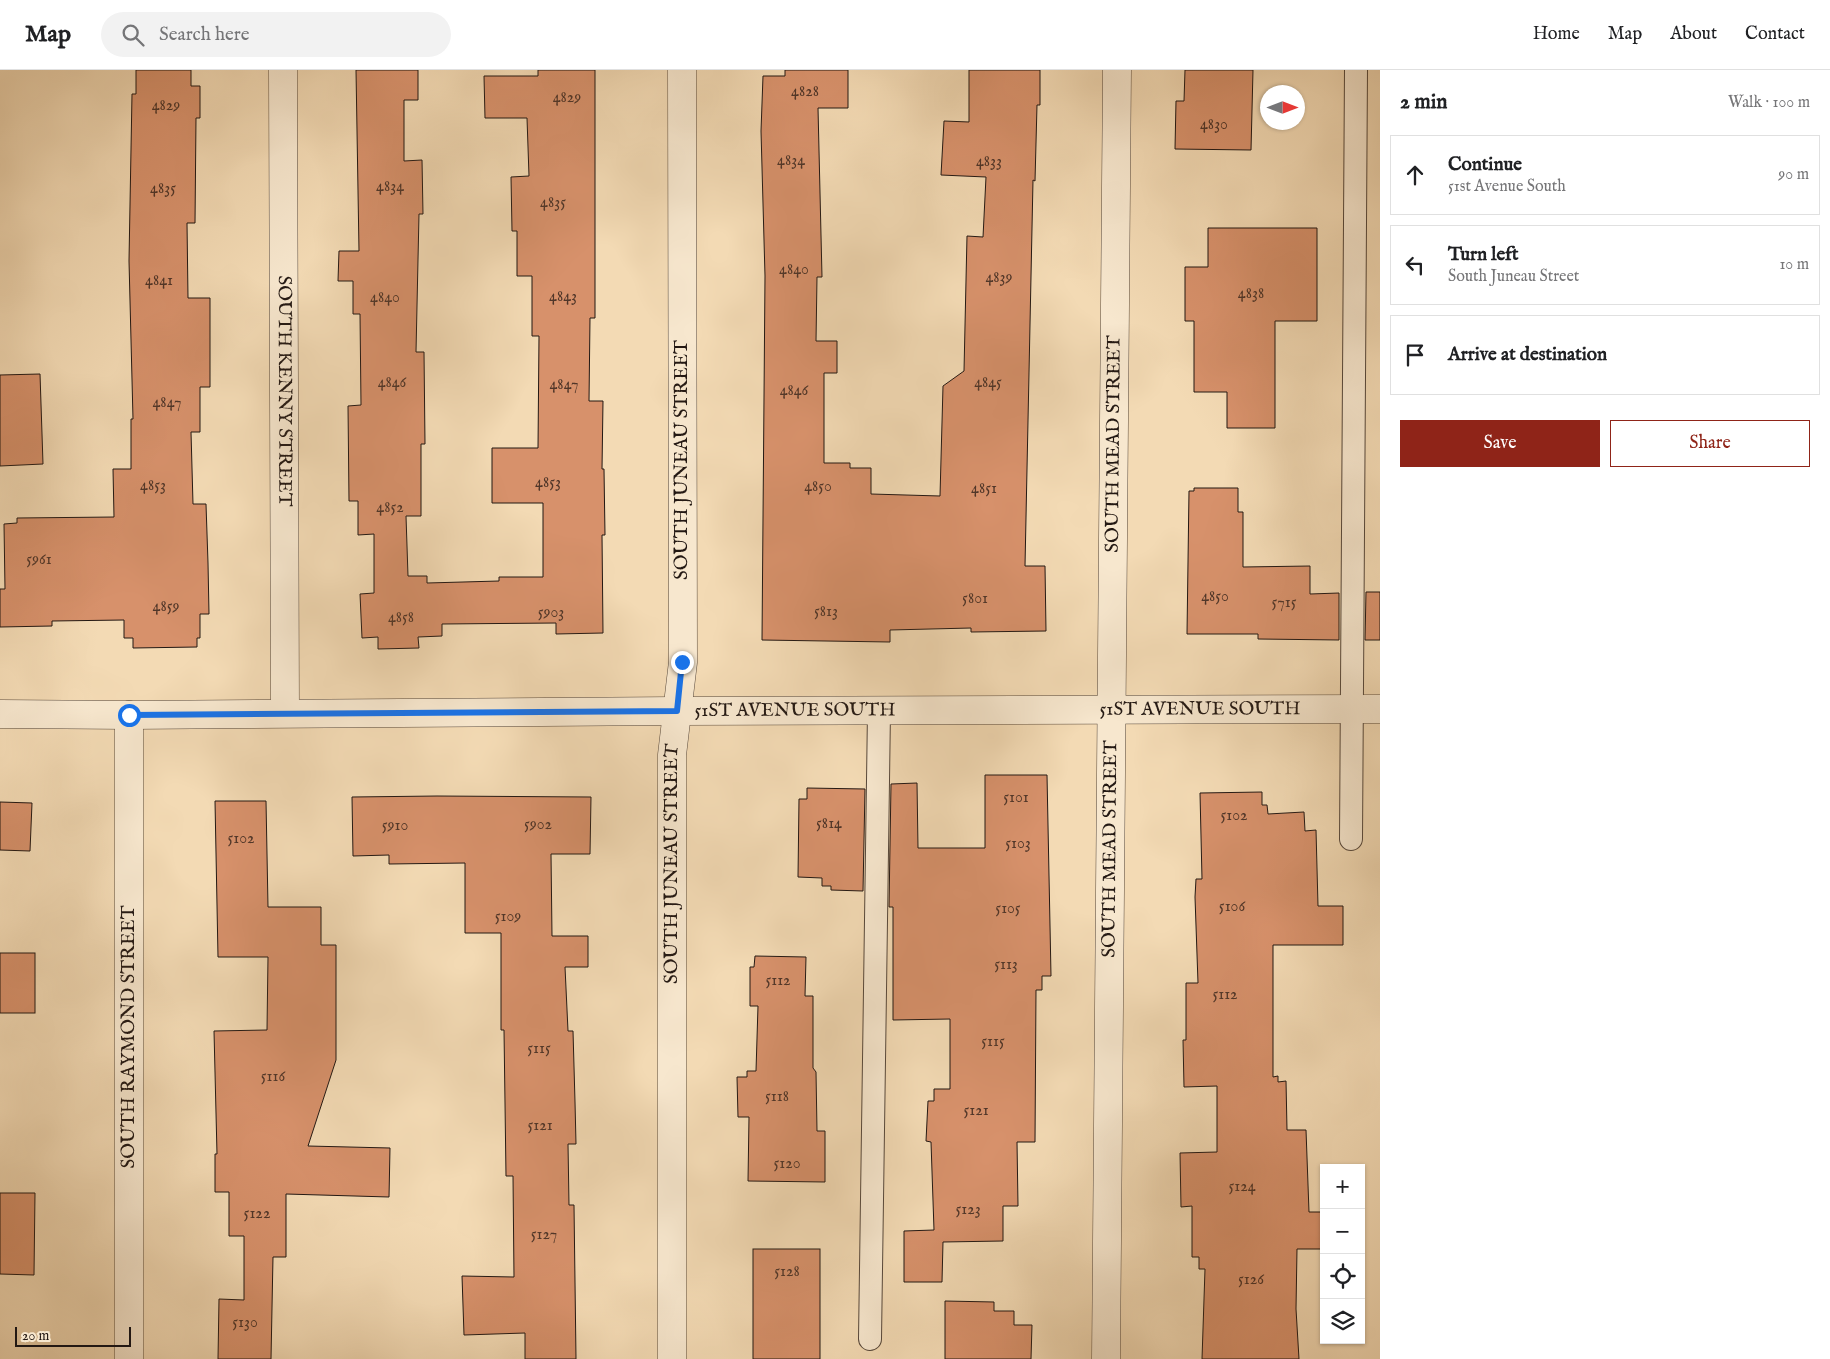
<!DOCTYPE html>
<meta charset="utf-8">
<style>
:root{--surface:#fff;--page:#f2f2f2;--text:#202124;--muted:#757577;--line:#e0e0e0;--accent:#8f2418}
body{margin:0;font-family:"IM FELL English",serif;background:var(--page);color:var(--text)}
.controls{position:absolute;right:15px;bottom:15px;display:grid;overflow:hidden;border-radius:0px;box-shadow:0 1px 4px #0004}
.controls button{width:45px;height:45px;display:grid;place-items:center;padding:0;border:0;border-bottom:1px solid var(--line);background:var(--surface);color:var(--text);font:25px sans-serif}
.compass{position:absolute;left:1260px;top:15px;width:45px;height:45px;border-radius:50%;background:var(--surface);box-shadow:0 1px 4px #0004;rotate:90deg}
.scale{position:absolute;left:15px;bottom:12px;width:116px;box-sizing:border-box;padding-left:5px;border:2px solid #231813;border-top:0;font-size:14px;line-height:18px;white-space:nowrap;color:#231813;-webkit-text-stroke:4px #f7e7ce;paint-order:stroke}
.stop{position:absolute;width:15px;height:15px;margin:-11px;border:4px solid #1a73e8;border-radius:50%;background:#fff}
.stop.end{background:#1a73e8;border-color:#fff;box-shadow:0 1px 5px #0008}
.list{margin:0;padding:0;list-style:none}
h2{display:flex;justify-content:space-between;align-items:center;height:65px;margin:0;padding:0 20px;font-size:21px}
h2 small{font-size:16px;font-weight:400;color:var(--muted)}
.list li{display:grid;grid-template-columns:32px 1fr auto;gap:15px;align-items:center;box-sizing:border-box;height:80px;margin:0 10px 10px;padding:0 10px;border:1px solid var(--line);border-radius:0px}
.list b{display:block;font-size:19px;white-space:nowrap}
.list p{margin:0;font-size:16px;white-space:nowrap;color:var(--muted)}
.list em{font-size:16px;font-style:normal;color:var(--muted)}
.actions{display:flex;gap:10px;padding:15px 20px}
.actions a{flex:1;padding:11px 0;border:1px solid var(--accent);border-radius:0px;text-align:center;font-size:18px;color:var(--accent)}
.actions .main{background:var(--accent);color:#fff}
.icon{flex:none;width:28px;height:28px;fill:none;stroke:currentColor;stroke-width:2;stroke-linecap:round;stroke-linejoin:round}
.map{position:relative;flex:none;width:1380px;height:1289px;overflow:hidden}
header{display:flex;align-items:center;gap:30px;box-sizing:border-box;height:70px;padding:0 25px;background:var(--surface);border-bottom:1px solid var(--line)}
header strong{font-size:24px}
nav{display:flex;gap:28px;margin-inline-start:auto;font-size:18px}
.search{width:350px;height:45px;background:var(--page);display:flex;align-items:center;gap:12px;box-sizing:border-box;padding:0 18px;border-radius:28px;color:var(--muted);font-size:19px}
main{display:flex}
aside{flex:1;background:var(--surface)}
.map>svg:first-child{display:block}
.building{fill:#d7916b;stroke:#231813}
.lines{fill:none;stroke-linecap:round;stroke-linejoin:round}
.service-casing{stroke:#57483b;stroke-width:24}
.minor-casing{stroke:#57483b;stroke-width:29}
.service{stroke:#f7e7ce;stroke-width:22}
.minor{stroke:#f7e7ce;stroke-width:28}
.route{stroke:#1a73e8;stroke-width:6}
.labels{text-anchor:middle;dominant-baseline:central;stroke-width:4;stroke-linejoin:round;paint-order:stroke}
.number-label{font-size:16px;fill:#503629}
.street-label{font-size:19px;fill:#231813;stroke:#f7e7ce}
</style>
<header>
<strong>Map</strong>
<div class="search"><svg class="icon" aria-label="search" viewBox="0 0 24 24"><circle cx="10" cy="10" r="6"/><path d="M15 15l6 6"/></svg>Search here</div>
<nav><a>Home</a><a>Map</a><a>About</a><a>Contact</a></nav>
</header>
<main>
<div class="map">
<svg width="1380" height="1289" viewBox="0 0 1380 1289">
<rect width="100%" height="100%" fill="#f3dab4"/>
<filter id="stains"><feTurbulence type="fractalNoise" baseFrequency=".004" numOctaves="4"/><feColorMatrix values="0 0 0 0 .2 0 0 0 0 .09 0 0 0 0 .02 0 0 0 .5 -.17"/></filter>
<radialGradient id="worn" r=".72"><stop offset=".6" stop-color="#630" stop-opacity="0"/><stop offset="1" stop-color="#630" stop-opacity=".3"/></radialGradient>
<g class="building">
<polygon points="136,0 191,0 191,16 200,16 200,48 196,48 195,153 187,153 188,228 210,228 210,317 200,317 200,362 191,362 193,434 206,434 208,493 209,544 200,544 200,568 197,568 197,577 133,578 133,568 124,568 124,550 52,551 52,556 0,557 0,519 5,519 4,454 17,453 17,448 114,447 113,399 131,399 131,349 133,349 129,191 132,24 136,24"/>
<polygon points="356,0 418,0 418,30 404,30 404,91 422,90 423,144 419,144 416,282 424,282 425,374 421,374 421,446 406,446 408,506 427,506 427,513 499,511 499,507 543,507 543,433 492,433 492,378 538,378 539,266 532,266 532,206 517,206 517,161 512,161 511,107 529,106 527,48 485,48 484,6 538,6 538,0 595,0 595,248 590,248 589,331 603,331 602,399 604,399 605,465 602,465 603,563 556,564 556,553 442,554 442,566 418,567 419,578 378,579 378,567 362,568 360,524 374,523 374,464 358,465 358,431 349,431 348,336 361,335 360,244 353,244 353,211 338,211 339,181 359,181"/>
<polygon points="785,0 848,0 848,38 818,38 822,207 817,207 816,271 837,271 837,303 824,303 824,393 850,393 850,398 871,398 871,424 940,426 943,316 964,301 967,166 983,167 986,107 941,105 944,51 969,52 969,0 1040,0 1040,35 1037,35 1035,111 1033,110 1025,496 1045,496 1046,561 971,562 971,558 890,560 890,572 762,570 765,206 761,61 763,6 785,6"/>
<polygon points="1185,0 1253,0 1251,80 1175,79 1176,31 1184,31"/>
<polygon points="1208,158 1317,158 1317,251 1275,251 1275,358 1227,358 1227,322 1194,322 1194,251 1185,251 1185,197 1208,197"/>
<polygon points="40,304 43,394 0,396 0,305"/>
<polygon points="1194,418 1238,418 1238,442 1243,442 1243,497 1310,496 1310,524 1339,523 1339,570 1258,569 1258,564 1187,564 1189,421 1194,421"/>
<polygon points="1366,522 1380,522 1380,570 1365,570"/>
<polygon points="985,705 1047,705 1051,906 1042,906 1042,920 1036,920 1035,1072 1017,1072 1018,1136 1003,1136 1003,1171 943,1172 942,1212 904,1212 904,1161 934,1160 931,1072 926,1071 928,1031 934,1031 934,1019 950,1019 950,949 893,950 893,837 889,837 891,714 917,713 918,778 985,778"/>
<polygon points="807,718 865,719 863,821 831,820 831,816 822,816 822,808 798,807 799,729 807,729"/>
<polygon points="1262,722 1262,735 1267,735 1268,744 1304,742 1305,761 1316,760 1318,836 1343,836 1343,875 1273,875 1273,1007 1278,1006 1278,1012 1286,1011 1287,1060 1306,1060 1309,1142 1324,1142 1324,1179 1297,1179 1296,1239 1299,1289 1202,1289 1205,1199 1199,1199 1199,1187 1192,1187 1192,1136 1181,1137 1180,1083 1217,1082 1217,1016 1184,1017 1183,970 1186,970 1186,913 1198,913 1195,827 1196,809 1202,809 1200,723"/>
<polygon points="437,726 591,727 590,784 551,784 552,866 588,866 588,897 565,897 568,961 573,961 575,1032 576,1074 568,1074 569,1135 574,1135 576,1289 525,1289 525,1263 464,1265 462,1206 514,1207 513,1106 506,1106 504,960 501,960 501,863 465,863 465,793 389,794 389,785 353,786 352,727"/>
<polygon points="215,731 266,731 268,837 321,837 321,875 336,875 336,990 308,1076 390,1078 389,1127 286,1124 286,1187 273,1187 271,1289 218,1289 219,1229 244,1230 244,1166 229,1166 229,1122 215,1122 215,1084 217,1084 214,961 267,960 268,887 218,887"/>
<polygon points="0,732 32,733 30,781 0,780"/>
<rect x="0" y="883" width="35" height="60"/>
<polygon points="755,886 806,887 805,926 813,926 813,998 816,1002 817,1061 825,1061 825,1112 748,1111 749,1047 738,1047 737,1007 747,1007 747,1001 756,1001 758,936 750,936 750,897 754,897"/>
<polygon points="0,1123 35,1123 34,1205 0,1204"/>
<rect x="753" y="1179" width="67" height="110"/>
<polygon points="945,1231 994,1232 994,1241 1014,1241 1014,1255 1032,1255 1031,1289 945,1289"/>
</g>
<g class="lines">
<g class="service-casing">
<g id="service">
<polyline points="1351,769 1356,0"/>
<polyline points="870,1269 879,641"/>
</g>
</g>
<g class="minor-casing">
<g id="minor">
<path id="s1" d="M 283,0 L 285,643"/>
<path id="s2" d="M 0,644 L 129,645 L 677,641 L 1380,639"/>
<polyline points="129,1289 129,645"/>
<path id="s3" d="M 672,1289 L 672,685 L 683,592 L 682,0"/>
<path id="s4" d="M 1106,1289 L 1117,0"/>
</g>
</g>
<use href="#service" class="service"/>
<use href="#minor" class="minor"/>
</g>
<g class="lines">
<polyline class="route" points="129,645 677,641 682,592"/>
</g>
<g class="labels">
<g class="number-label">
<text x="805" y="22">4828</text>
<text x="567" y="28">4829</text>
<text x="166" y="36">4829</text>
<text x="1214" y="55">4830</text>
<text x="791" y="91">4834</text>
<text x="989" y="92">4833</text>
<text x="390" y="117">4834</text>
<text x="163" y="119">4835</text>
<text x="553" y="133">4835</text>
<text x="794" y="200">4840</text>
<text x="999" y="208">4839</text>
<text x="159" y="211">4841</text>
<text x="1251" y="224">4838</text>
<text x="563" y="227">4843</text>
<text x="385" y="228">4840</text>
<text x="392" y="313">4846</text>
<text x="988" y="313">4845</text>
<text x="564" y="315">4847</text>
<text x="794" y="321">4846</text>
<text x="167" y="333">4847</text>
<text x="548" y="413">4853</text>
<text x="153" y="416">4853</text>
<text x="818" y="417">4850</text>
<text x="984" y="419">4851</text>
<text x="390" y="438">4852</text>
<text x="39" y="490">5961</text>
<text x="1215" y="527">4850</text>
<text x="975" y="529">5801</text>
<text x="1284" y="533">5715</text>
<text x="166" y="537">4859</text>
<text x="826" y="542">5813</text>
<text x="551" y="543">5903</text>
<text x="401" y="548">4858</text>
<text x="1016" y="728">5101</text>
<text x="1234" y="746">5102</text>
<text x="829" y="754">5814</text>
<text x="538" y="755">5902</text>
<text x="395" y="756">5910</text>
<text x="241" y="769">5102</text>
<text x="1018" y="774">5103</text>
<text x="1232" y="837">5106</text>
<text x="1008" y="839">5105</text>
<text x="508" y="847">5109</text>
<text x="1006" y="895">5113</text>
<text x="778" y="911">5112</text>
<text x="1225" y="925">5112</text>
<text x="993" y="972">5115</text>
<text x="539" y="979">5115</text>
<text x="273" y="1007">5116</text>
<text x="777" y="1027">5118</text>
<text x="976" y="1041">5121</text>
<text x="540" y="1056">5121</text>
<text x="787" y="1094">5120</text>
<text x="1242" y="1117">5124</text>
<text x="968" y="1140">5123</text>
<text x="257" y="1144">5122</text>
<text x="544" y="1165">5127</text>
<text x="787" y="1202">5128</text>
<text x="1251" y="1210">5126</text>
<text x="245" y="1253">5130</text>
</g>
<g class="street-label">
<text stroke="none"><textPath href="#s1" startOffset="321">SOUTH KENNY STREET</textPath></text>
<text stroke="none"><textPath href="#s4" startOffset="915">SOUTH MEAD STREET</textPath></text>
<text transform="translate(682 390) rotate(-90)">SOUTH JUNEAU STREET</text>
<text stroke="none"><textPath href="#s2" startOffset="1200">51ST AVENUE SOUTH</textPath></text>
<text stroke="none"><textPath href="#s2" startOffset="795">51ST AVENUE SOUTH</textPath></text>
<text stroke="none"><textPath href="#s4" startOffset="510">SOUTH MEAD STREET</textPath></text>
<text stroke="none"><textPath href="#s3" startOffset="495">SOUTH JUNEAU STREET</textPath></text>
<text transform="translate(129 967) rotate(-90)">SOUTH RAYMOND STREET</text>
</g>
</g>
<rect width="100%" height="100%" filter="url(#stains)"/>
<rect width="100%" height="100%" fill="url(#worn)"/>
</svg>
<div class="controls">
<button>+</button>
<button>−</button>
<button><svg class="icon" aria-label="locate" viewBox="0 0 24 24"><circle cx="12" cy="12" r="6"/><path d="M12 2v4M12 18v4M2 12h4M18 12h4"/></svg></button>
<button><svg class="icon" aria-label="layers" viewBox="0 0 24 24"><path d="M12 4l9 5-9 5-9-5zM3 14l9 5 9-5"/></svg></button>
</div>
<svg class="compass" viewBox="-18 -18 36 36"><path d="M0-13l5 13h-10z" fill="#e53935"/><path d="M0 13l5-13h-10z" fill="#757577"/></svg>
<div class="scale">20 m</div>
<div class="stop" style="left:129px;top:645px"></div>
<div class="stop end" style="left:682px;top:592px"></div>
</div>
<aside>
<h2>2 min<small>Walk · 100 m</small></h2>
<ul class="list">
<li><svg class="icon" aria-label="ahead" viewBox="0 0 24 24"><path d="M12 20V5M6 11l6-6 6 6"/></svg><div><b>Continue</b><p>51st Avenue South</p></div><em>90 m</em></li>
<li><svg class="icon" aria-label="left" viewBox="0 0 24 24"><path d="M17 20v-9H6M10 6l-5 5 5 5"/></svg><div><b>Turn left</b><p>South Juneau Street</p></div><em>10 m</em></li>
<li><svg class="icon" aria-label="arrive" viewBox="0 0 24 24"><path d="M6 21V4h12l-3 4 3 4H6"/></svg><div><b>Arrive at destination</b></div></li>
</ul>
<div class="actions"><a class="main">Save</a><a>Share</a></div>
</aside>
</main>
